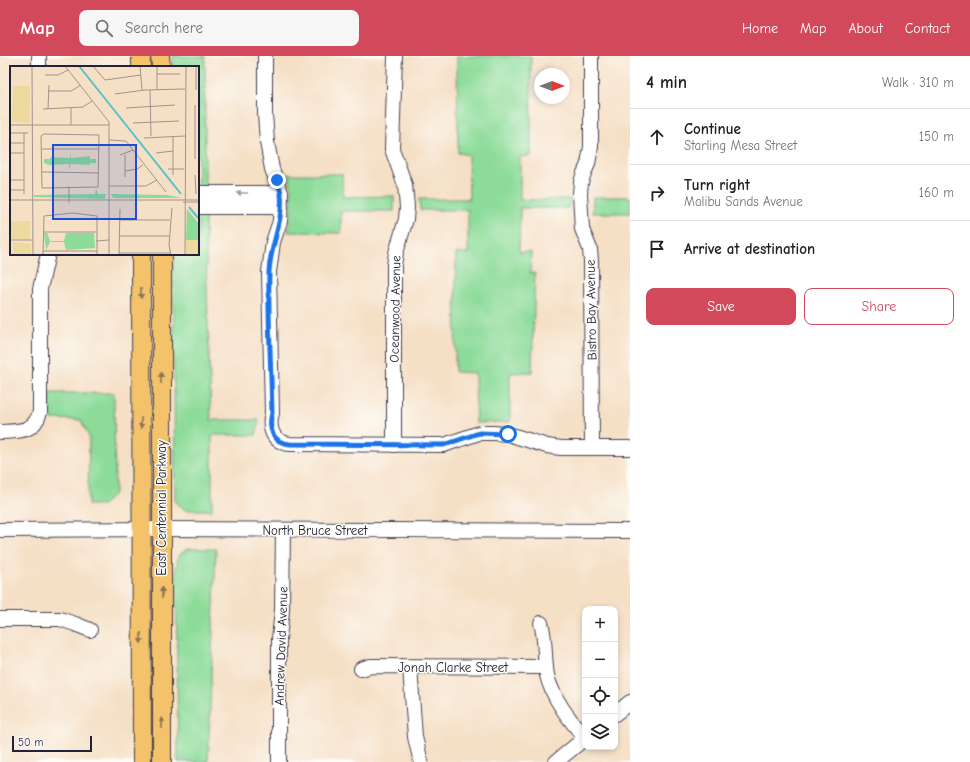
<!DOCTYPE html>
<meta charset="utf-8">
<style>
:root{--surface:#fff;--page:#f6f6f6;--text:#202124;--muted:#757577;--line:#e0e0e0;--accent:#d1495b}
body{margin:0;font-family:"Comic Neue",sans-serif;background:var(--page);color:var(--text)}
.controls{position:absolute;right:12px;bottom:12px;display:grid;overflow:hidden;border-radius:8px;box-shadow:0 2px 6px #0003}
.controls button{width:36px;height:36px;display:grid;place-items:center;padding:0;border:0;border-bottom:1px solid var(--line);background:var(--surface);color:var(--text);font:20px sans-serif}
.compass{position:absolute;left:534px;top:12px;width:36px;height:36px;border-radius:50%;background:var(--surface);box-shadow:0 2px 6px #0003;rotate:90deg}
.scale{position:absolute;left:12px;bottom:10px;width:80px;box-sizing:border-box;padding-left:4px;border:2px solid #22223b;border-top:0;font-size:11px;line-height:14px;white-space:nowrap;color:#22223b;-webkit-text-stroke:3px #fdfcf7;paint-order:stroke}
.stop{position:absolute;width:12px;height:12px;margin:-9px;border:3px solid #1a73e8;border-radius:50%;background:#fff}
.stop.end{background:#1a73e8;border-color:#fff;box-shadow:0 1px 4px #0008}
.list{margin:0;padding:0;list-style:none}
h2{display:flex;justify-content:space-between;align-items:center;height:52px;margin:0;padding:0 16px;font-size:17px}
h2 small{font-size:13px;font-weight:400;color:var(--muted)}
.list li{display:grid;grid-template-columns:26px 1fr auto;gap:12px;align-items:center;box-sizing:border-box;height:56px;padding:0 16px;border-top:1px solid var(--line)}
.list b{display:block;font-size:15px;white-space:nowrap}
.list p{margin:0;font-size:13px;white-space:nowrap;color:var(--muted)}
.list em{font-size:13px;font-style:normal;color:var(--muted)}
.actions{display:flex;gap:8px;padding:12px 16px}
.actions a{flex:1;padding:9px 0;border:1px solid var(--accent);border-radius:8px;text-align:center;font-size:14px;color:var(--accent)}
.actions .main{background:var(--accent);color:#fff}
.icon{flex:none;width:22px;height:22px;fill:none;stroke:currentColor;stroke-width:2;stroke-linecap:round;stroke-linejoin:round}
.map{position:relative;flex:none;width:630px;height:706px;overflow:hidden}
header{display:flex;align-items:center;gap:24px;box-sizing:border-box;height:56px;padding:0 20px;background:var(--accent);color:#fff}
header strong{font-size:19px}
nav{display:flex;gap:22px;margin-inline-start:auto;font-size:14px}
.search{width:280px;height:36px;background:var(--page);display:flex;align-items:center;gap:10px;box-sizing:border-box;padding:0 14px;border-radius:8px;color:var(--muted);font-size:15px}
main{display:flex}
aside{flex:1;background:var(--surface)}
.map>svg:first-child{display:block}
.green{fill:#8cdb99;stroke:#577e6a}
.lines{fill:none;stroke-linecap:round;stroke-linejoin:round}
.minor-casing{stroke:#423e50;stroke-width:16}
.major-casing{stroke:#423e50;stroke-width:20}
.minor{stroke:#fff;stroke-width:14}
.major{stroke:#f3c26a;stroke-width:18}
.oneway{fill:#9c9ca7}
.oneway2{fill:#8a7252}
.route{stroke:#1a73e8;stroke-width:5}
.labels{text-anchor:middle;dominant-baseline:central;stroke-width:3;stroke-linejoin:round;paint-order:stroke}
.street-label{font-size:13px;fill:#22223b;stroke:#fdfcf7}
.inset-river{fill:none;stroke:#54c2ca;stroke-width:2}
.inset-road{fill:none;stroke:#a1938e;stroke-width:1}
.view{fill:#1d4ed8;fill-opacity:0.15;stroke:#1d4ed8;stroke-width:2}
.inset-edge{fill:none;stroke:#22223b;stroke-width:2}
</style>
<header>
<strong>Map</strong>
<div class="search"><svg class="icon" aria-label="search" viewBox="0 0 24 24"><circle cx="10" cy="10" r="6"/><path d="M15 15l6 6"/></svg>Search here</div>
<nav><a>Home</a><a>Map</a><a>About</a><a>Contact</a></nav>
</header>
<main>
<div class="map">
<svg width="630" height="706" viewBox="0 0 630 706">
<rect width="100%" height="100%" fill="#fdfcf7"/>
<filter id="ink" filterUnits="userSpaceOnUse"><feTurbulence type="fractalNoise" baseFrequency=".025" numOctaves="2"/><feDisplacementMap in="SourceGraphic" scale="8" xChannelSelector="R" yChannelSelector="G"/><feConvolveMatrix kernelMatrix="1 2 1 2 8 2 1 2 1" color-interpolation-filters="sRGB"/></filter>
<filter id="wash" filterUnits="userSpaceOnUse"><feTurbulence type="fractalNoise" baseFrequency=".012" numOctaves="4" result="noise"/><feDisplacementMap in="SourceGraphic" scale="16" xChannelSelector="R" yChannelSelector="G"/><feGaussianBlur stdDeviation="0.9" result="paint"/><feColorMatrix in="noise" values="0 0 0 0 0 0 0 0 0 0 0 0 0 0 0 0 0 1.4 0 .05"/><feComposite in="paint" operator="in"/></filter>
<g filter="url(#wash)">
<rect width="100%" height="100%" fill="#f5dfc5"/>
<g class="green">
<polygon points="172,0 205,0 205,164 211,364 259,364 256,379 212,379 212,454 185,454 175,445 173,198 198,198 198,11 172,11"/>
<polygon points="457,0 531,0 531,100 520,101 520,144 570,143 568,152 520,152 519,196 531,196 530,217 535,217 532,316 510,317 510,366 476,367 475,317 455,316 456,197 468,197 468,154 420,154 419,143 469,143 468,99 458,97"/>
<path d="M 289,118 L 342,118 L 343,141 L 394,140 L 394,155 L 341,155 L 341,177 L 288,176 C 292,157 293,137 289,118 Z"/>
<rect x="593" y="141" width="37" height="16"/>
<polygon points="50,337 114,337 115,437 103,449 88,449 89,381 81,364 50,363"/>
<polygon points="187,493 216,493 208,706 178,706 176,513 178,500"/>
</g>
</g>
<g filter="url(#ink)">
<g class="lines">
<g class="minor-casing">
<g id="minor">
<polyline points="39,0 39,11"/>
<path d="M 265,0 L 265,58 L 267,86 L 272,113 L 281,137 L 280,165 L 273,186 L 269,216 L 272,357 C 268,372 272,386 290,388 L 444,389 L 479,377 L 493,377 L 508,378 L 547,390 L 561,392 L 630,392"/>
<polyline points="591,0 591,91 588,108 584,117 581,126 580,138 582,173 590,193 591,205 592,392"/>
<polyline points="198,137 281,137"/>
<polyline points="198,151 281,151"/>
<path d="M 0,376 C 19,375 34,377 40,356 L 40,233 L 48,198"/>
<polyline points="394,389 394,209 396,197 406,163 407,151 405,129 392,93 395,0"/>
<polyline points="0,474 161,473 630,475"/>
<polyline points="0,563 60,563 75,568 90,574"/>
<path d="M 541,567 C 546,584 544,602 547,619 C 552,642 570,664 585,682"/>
<polyline points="410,611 415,681 421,706"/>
<polyline points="361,613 371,610 546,611"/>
<polyline points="615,658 630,646"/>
<polyline points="279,706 279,583 282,554 283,474"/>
<polyline points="556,706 585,682"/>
</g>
</g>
<g class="major-casing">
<g id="major">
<polyline points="141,0 141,11"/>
<polyline points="160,0 161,11"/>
<polyline points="141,198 142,706"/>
<polyline points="162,198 162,706"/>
</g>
</g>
<use href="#minor" class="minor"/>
<use href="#major" class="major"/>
</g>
<defs><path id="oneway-solid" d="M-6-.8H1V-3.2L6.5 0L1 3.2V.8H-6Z"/></defs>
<use class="oneway" href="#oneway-solid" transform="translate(242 137) rotate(180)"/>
<g class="oneway2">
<use href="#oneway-solid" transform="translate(141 237) rotate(90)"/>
<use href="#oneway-solid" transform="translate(161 322) rotate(-90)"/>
<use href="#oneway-solid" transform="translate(141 367) rotate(90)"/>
<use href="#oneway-solid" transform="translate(162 537) rotate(-90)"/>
<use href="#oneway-solid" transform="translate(141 582) rotate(90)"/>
<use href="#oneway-solid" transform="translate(162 667) rotate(-90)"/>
</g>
</g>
<g class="lines" filter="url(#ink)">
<path class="route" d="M 277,124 C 278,129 281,134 281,138 C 284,165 270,190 269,216 C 268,263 271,310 272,357 C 268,372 272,387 290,388 L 444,389 L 479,377 L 508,378"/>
</g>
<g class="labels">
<g class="street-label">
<text transform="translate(395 253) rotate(-89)">Oceanwood Avenue</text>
<text transform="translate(591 254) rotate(-91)">Bistro Bay Avenue</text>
<text transform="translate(161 452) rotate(-90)">East Centennial Parkway</text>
<text x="315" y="474">North Bruce Street</text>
<text transform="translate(281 590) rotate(-88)">Andrew David Avenue</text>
<text x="453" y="611">Jonah Clarke Street</text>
</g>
</g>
<g transform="translate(10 10)">
<rect width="189" height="189" fill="#f5dfc5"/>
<path d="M 60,86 L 61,92 L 80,90 L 80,93 L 86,93 L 86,97 L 80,97 L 80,99 L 61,98 L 59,104 L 59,98 L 40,99 L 34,97 L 34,93 L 40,93 L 40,91 L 60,92 ZM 86,123 L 88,128 L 96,128 L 95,133 L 24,131 L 24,129 L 85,128 ZM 101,128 L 158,129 L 171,132 L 103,132 ZM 177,143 L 189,158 L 189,174 L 176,174 ZM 34,167 L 37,167 L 40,175 L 54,175 L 56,167 L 84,167 L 85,182 L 56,184 L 54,176 L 40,176 L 36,184 Z" fill="#8cdb99"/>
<path d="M 3,20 L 20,20 L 20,57 L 2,56 ZM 0,155 L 20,155 L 20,173 L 0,173 ZM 176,174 L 189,174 L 189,189 L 176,189 ZM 3,176 L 21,178 L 21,189 L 3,189 Z" fill="#eeda9e"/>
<path class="inset-river" d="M 69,0 L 171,128M 179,141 L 189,153"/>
<path class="inset-road" d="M 22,0 L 23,189M 55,0 L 99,56 L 99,189M 83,0 L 95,14 L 131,9M 130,0 L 132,24M 147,0 L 147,23M 186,0 L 186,24M 147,8 L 170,8M 35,9 L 48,9 L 58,4M 140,24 L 141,70M 38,25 L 61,25 L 71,19M 105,28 L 135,24 L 175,23M 61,41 L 61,59M 116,42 L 165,39M 33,43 L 73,41 L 82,35M 38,43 L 39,19M 123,57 L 169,55M 0,59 L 99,59M 0,67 L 18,67M 14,67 L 14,128M 34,68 L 89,69 L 88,121 L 32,122 L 31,70 ZM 134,72 L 175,70M 99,74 L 116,75 L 156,126M 0,77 L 14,77M 32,83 L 89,83M 0,87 L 14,87M 146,87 L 163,85M 110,89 L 123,84M 115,89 L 115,111M 185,93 L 185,39M 158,103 L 174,103M 115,105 L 127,103 L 133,99M 32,106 L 89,107M 163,109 L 163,70M 185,109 L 186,128M 0,114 L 14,114M 59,120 L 59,137M 99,120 L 136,120 L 147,114M 0,124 L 14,124M 0,134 L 189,134M 173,136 L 189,136M 109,154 L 160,154M 33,166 L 87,166M 109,170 L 160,170M 0,174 L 23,174M 86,175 L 99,174M 33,185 L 87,185M 109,187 L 161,187M 109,188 L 110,143M 33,189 L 34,150 L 63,147 L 87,150 L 87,189M 161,189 L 159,179 L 162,142M 175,189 L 176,0"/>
<path class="view" d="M 43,79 L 126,79 L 126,153 L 43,153 Z"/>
<rect width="189" height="189" class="inset-edge"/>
</g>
</svg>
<div class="controls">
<button>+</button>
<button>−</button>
<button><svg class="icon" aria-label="locate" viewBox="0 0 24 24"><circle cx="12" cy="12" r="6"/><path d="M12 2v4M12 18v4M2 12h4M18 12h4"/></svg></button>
<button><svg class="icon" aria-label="layers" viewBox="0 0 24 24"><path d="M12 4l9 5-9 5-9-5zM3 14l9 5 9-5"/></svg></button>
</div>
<svg class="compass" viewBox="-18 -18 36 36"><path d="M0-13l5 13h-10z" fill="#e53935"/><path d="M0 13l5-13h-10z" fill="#757577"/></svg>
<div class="scale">50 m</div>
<div class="stop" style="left:508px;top:378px"></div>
<div class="stop end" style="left:277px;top:124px"></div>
</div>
<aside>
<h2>4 min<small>Walk · 310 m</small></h2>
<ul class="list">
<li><svg class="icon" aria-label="ahead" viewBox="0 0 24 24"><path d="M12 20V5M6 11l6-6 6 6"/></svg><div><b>Continue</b><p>Starling Mesa Street</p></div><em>150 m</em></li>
<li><svg class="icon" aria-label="right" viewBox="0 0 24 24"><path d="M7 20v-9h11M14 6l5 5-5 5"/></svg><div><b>Turn right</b><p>Malibu Sands Avenue</p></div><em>160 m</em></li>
<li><svg class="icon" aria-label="arrive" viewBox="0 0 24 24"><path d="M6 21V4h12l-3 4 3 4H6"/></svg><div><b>Arrive at destination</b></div></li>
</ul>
<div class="actions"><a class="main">Save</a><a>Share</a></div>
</aside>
</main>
